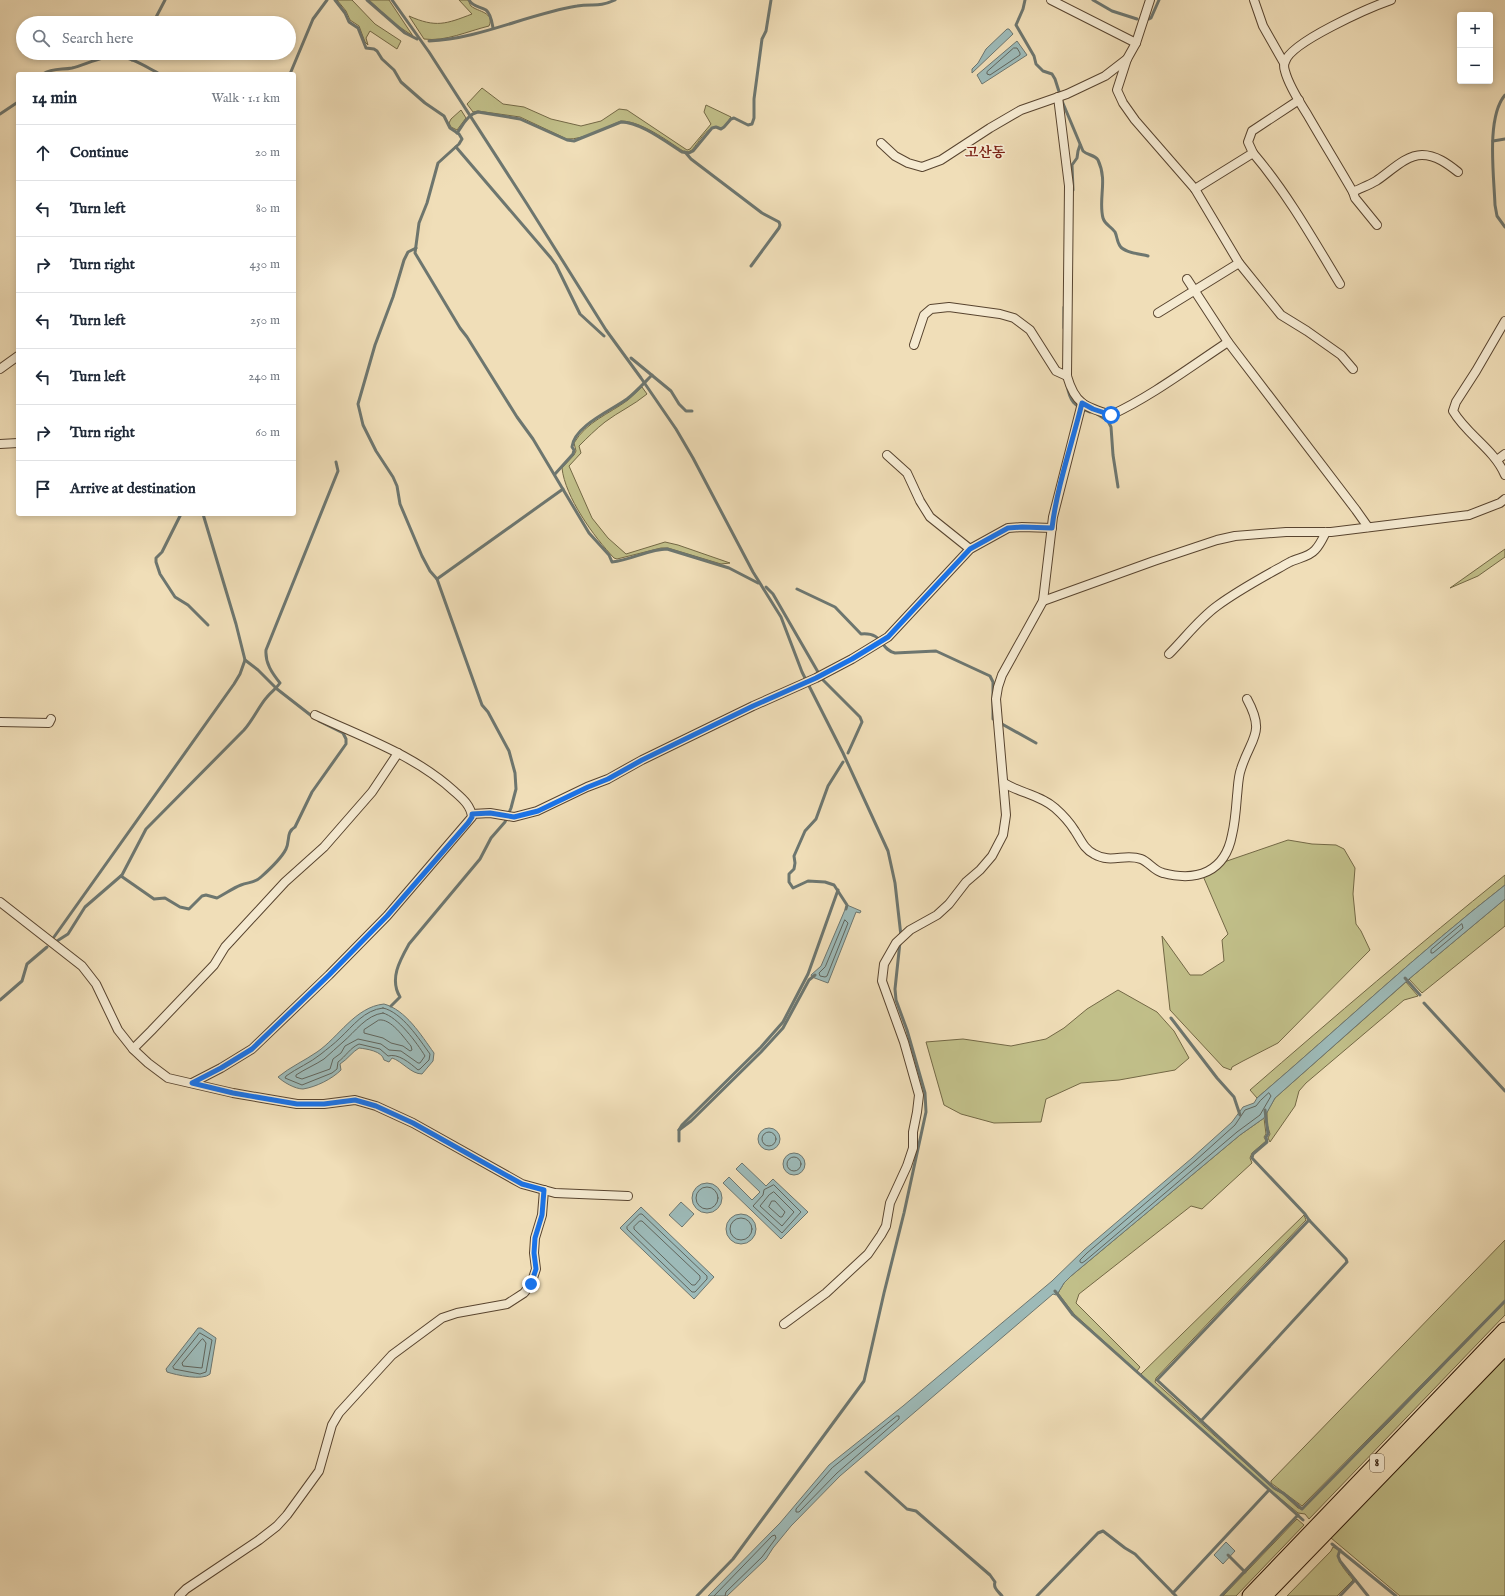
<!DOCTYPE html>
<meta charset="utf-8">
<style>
:root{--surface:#fff;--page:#f6f6f7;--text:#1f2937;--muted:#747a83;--line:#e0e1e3}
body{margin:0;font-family:"IM FELL English","Noto Serif KR",serif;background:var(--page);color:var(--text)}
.controls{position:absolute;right:12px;top:12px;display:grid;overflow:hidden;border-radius:4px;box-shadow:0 2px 6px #0003}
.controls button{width:36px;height:36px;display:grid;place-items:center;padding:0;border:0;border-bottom:1px solid var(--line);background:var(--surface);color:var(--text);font:20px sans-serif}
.stop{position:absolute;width:12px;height:12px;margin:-9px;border:3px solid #1a73e8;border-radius:50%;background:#fff}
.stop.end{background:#1a73e8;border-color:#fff;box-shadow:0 1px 4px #0008}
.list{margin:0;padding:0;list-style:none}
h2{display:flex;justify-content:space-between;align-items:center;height:52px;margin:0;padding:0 16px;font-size:17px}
h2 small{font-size:13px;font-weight:400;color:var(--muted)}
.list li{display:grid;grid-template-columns:26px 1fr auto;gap:12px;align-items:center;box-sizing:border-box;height:56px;padding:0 16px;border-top:1px solid var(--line)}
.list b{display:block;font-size:15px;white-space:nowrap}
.list em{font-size:13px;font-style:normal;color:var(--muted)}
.icon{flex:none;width:22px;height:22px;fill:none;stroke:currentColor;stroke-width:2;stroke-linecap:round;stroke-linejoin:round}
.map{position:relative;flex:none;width:1505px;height:1596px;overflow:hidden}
.search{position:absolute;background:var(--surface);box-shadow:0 2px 6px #0003;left:16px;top:16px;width:280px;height:44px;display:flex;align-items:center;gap:10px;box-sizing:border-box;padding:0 14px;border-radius:22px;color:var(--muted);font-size:15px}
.panel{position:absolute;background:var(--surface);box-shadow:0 2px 6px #0003;left:16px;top:72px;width:280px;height:444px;border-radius:4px}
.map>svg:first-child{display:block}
.green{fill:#c1bf89;stroke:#736845}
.water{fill:#9dbab8;stroke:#6d766f}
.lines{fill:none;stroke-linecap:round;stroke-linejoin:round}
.shore{stroke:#61655c;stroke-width:1}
.stream{stroke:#6d766f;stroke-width:3}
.street-casing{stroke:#58442f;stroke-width:10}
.highway-casing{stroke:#251001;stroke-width:17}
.street{stroke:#f5ead1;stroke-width:8}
.highway{stroke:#f0deb8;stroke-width:15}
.route{stroke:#1a73e8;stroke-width:5}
.labels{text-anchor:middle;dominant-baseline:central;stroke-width:3.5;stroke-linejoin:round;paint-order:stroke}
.shield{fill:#f5ead1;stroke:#63513f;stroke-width:1}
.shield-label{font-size:11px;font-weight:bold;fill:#251001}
.quarter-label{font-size:14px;font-weight:bold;fill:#7a1f14;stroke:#f5ead1}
</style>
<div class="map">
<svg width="1505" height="1596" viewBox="0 0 1505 1596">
<rect width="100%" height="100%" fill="#f0deb8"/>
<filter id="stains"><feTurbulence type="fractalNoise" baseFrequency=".005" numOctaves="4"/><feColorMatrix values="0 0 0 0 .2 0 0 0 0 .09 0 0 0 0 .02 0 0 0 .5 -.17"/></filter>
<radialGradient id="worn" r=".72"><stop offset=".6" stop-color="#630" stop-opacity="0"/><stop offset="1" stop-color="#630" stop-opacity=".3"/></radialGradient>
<g class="green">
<polygon points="337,0 352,0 375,24 401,41 397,49 370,31 366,38 368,45 365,42 359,26 350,20 346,11"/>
<polygon points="369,0 389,0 413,36 395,24"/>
<path d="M 459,0 L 468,0 C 469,1 470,5 471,6 C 478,12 495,12 489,26 C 468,31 445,42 424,39 L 409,16 C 436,28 446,24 472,14 Z"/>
<path d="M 482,88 L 503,104 L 524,107 L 551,119 L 581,126 L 601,121 L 619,109 L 627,110 L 687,150 L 690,149 L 711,124 L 704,112 L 706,105 L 731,117 L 724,127 L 721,128 C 708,123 699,142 692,150 L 688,152 L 683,151 C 666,140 641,121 621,121 C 606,127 583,140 567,139 L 520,117 L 478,111 L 473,112 L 467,104 Z"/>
<polygon points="461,110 466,118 457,130 451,127 449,123 451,119"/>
<path d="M 642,387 L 647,394 C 634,405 618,412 605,422 C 596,429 587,438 579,446 L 581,453 L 569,466 L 592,518 L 608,538 L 626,554 L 665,542 L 678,545 L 730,563 L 721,564 L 668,548 L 661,548 L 617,559 L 614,558 C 594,537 565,497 562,468 L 574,455 L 576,451 L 574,443 C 586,422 609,414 628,400 C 633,396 637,391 642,387 Z"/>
<polygon points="1505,549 1505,557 1478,576 1450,588"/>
<polygon points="1288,840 1312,844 1336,845 1344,849 1355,868 1353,894 1356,924 1361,931 1370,950 1278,1043 1243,1061 1232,1067 1231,1070 1223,1067 1170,1010 1162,936 1190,975 1202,975 1224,961 1222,940 1228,934 1203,876 1224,862"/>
<path d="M 1505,875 L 1505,885 C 1419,952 1340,1027 1257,1098 L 1250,1090 C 1334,1017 1418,945 1505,875 Z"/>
<polygon points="1505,899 1505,926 1422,993 1409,979"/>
<polygon points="1406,982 1418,996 1404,1000 1306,1083 1299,1091 1295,1106 1270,1142 1268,1138 1270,1134 1267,1124 1267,1112 1275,1098"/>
<polygon points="1118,990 1157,1012 1174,1031 1189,1058 1175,1070 1119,1080 1081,1083 1046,1099 1041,1122 994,1123 961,1114 944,1105 926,1042 963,1039 1011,1046 1046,1039 1064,1028 1087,1009"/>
<polygon points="1264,1118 1266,1134 1264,1137 1266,1141 1252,1153 1250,1158 1252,1163 1202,1209 1191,1206 1079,1294 1076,1303 1140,1367 1137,1371 1074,1314 1058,1293 1064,1283 1071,1276 1240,1135"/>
<polygon points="1304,1215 1306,1220 1156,1378 1155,1382 1274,1489 1283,1494 1298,1508 1302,1509 1390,1421 1505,1302 1505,1315 1309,1519 1305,1514 1298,1513 1270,1490 1149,1382 1141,1374"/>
<polygon points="1505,1240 1505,1300 1302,1506 1271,1483 1271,1481"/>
<polygon points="1505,1356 1505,1596 1400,1596 1331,1538"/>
<polygon points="1297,1519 1304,1525 1236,1596 1223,1596"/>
<path d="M 1333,1547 L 1339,1550 C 1336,1562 1346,1571 1353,1580 L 1337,1596 L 1287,1596 L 1331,1551 Z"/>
</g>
<g class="water">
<polygon points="1007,29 1009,29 1013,34 972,73 972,69 978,63 986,49"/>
<polygon points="1017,41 1027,55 982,84 977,75"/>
<path d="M 1505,885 L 1505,899 L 1409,979 L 1275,1098 L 1264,1118 L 1240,1135 L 1071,1276 L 1064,1283 L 1058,1293 L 1056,1295 L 1053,1294 L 840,1476 L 791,1526 L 773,1548 L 766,1559 L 727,1596 L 708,1596 L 780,1523 L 829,1465 L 903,1406 L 1052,1281 L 1084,1250 L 1192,1158 L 1232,1122 L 1243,1107 L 1254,1103 L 1257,1098 C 1340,1027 1419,952 1505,885 Z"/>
<polygon points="847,905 861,911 860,913 856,912 828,983 812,977 811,975 821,966"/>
<path d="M 384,1004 C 406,1010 421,1035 434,1053 L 433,1061 L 422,1074 C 411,1074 402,1061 392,1058 L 389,1062 L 384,1060 C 382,1051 367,1049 359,1048 C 352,1052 348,1059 340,1064 L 341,1070 C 332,1079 316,1087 303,1089 C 295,1089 283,1082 278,1077 C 290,1067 304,1061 317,1052 C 339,1037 355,1007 384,1004 Z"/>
<circle cx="769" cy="1139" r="11"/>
<circle cx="794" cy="1164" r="11"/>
<polygon points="742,1163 766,1186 773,1179 808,1212 781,1239 723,1183 729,1177 752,1200 760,1192 736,1169"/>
<circle cx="707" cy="1198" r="15"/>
<polygon points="681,1202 694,1214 682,1227 669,1215"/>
<polygon points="641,1207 714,1277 694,1299 620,1228"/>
<circle cx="741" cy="1229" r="15"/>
<path d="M 198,1328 L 201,1328 L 216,1338 L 210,1374 C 203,1381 176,1375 167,1372 L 166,1369 Z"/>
<polygon points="1226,1542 1235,1551 1223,1564 1214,1555"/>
</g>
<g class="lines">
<g class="shore">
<polygon points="1014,48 1017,48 1020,53 1020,55 990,75 987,74 987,72"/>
<polygon points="845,920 848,923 827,976 825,977 820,976 819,973 825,967"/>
<polygon points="1462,924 1463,928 1433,953 1431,953 1431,950"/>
<path d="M 383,1008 C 402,1012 419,1039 430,1054 L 429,1060 L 420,1069 L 418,1070 C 410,1063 398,1053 388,1056 L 380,1049 L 359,1044 C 350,1048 346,1056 338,1062 L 337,1069 L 332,1073 L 302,1085 L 285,1078 L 286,1076 C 297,1068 310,1063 321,1054 C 327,1049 334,1044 340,1038 C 353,1026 364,1010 383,1008 Z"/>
<path d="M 383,1013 C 398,1017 417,1043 425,1056 L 420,1063 L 418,1063 L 401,1051 L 389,1050 L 381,1044 L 358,1039 L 345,1046 L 341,1053 L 333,1059 L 330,1069 L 302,1079 L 296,1077 L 296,1075 C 305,1069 315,1065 324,1059 C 330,1053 337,1048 343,1042 C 355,1032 366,1015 383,1013 Z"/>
<path d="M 379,1020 C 391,1018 404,1038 411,1046 L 412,1050 L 410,1051 L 403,1046 L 391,1043 L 383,1038 L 364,1033 L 364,1030 Z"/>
<polygon points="1269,1093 1271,1096 1260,1115 1237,1132 1085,1261 1082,1263 1080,1262 1080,1260 1087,1253 1195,1161 1235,1125 1245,1110 1256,1106 1260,1101"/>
<circle cx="769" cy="1139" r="7"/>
<circle cx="794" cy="1164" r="7"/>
<polygon points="774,1185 801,1212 782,1233 753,1206 763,1195 764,1190"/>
<circle cx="707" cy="1198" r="11"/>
<polygon points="774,1192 794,1212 782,1226 760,1206 769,1195"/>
<polygon points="772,1201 775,1201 785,1212 782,1217 780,1217 769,1207"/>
<polygon points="640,1214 642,1214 707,1276 707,1279 695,1292 692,1292 627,1229 627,1227"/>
<circle cx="741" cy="1229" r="11"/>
<polygon points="640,1221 642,1221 700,1276 700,1279 695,1285 692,1285 634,1229 634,1227"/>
<polygon points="200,1333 212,1340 206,1372 200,1374 174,1369 173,1367"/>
<polygon points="203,1339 206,1343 202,1368 183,1366 182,1363 201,1340"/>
<polygon points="897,1416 899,1416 899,1419 837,1473 799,1512 796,1512 796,1509 832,1468"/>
<polyline points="714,1596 772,1536 775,1535 776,1538 762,1557 726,1592 725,1596"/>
</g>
<g class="stream">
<path d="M 335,0 L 345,13 L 349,22 L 358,28 L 366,48 L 374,49 L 377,51 L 382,59 L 394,70 L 401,82 L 425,103 L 444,116 L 450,128 L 459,134 L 462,139 L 459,144 L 438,163 L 427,203 L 419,223 L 415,253 L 460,328 L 467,337 L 517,417 L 533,439 L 589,533 L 609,555 L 612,562 C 631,560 650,549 667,549 L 729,568 L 758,583"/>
<polyline points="367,0 405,33 417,39"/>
<polyline points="392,0 429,52 527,204 606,330 641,378 676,429 693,458 753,572 781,617 802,672 843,753 888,851 895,883 901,936"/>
<path d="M 469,0 C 473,7 479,6 486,10 C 491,14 492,22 493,28"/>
<path d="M 1025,0 L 1023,9 L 1016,25 L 1034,56 L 1036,64 L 1043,71 L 1052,74 L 1055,79 L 1062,101 L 1083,151 C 1087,155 1095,155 1098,160 C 1108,181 1098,199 1103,218 C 1105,225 1111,226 1115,232 C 1117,236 1117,242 1120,246 C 1124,253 1141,254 1148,256"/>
<polyline points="1093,0 1112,11 1137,19"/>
<polyline points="1149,19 1151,18 1159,0"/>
<polyline points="153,23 165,0"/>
<path d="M 429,41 C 479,39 528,14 577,6 C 593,3 598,8 615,0"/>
<polyline points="132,60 138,53"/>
<path d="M 43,74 C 52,68 62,70 72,68 C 84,65 103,56 114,56 C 130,56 146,67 160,74"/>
<polyline points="290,74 313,19 327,0"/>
<path d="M 1505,95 C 1486,117 1494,176 1495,205 L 1497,216 L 1505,227"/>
<polyline points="0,114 18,102"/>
<path d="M 457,133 C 463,125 468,114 478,112 L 520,119 L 567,140 L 574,141 L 621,122 C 640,122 666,142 682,152 L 689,153 L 693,151 L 712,128 L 716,127 L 721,129 L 724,127 L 731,119 L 734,118 L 748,125 L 752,124 L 754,118 L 754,99 L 762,39 L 766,31 L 771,0"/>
<polyline points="1493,141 1505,139"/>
<polyline points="456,147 551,258 556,265 580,314 604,336"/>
<polyline points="685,152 691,159 762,213 779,222 780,225 779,228 751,266"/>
<polyline points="1070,191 1073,190 1072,165 1077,158 1078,151 1080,145"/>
<polyline points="416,248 408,252 404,260 393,297 375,345 358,404 363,425 376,451 393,477 397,486 400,504 422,556 430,571 437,579"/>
<polyline points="1064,328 1064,307"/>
<polyline points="631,358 671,391 679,404 686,411 692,411"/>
<path d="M 1067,385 C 1070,402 1074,406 1090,412"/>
<polyline points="1097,414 1108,421 1111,427 1113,455 1118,487"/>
<path d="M 555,474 L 573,454 L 574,450 L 572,447 C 574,426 612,410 627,399 C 636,392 644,383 652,375"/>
<polyline points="181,514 162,552 156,558 156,562 160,574 175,597 188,605 208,625"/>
<polyline points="766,587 773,594 822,679 860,717 862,722 848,753"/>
<path d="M 797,589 L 835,607 L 861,634 C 884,632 879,649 895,653 L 936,651 L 990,676 L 993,682 L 993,719 L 1036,743"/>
<polyline points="245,660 258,670 277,689 313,717"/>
<polyline points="843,762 828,786 816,819 805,831 794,856 795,863 794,869 789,874 789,882 793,888 808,881 825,882 834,885 847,905 846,909"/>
<path d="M 121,876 L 154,899 L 165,898 L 180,907 L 189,909 L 202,896 L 206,895 L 217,898 C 225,894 233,888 241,885 C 249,882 255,883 261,877 C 270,869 281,859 286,849 C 290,841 286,832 295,827 L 312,792 L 346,744 L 346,739 L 343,733 L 319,721"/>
<polyline points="54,937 234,684 240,674 245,660 236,624 203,514"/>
<path d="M 57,941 L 68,934 L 85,907 L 122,875 L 146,829 L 244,730 C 253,720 259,706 267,697 C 272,691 275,690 280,683 C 272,673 265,663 266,650 L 338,471 L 336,462"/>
<polyline points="1405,978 1420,995"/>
<polyline points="0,1000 22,981 27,964 47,947"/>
<polyline points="1424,1003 1505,1091"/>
<path d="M 391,1006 L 400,997 C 389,979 400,960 409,944 L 480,859 L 491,838 L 505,822 L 511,808 L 516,789 L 515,773 L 509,751 L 488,712 L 482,705 L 437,579 L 563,489"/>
<polyline points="1171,1018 1217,1078 1234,1097 1240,1115"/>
<polyline points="679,1130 691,1121 761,1052 783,1028 809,980 815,975"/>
<polyline points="679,1141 679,1130 682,1125 761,1047 783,1022 808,974 838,890"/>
<polyline points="1309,1220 1157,1380 1274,1488 1283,1493 1302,1509 1505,1301"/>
<polyline points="1055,1291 1073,1315 1090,1330 1303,1520"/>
<polyline points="1201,1421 1347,1262 1346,1259 1309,1220 1305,1214 1252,1158 1253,1154 1267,1142 1266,1137 1268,1134 1265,1110"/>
<path d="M 866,1472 L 907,1509 L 916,1511 L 990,1575 L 995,1582 C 993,1588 998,1591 1002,1596"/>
<polyline points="1332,1544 1396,1596"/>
<polyline points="1340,1550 1338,1556 1340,1561 1368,1596"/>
<polyline points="1228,1555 1245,1572"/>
<polyline points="1173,1593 1269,1490"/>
<polyline points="697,1596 733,1559 864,1381 884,1293 904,1213 926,1112 925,1093 907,1030 896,1000 895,989 900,942"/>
<polyline points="1037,1596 1098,1533 1103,1531 1125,1548 1135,1554 1176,1596"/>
<polyline points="1221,1596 1298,1515"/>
<polyline points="1340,1596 1355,1580"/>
</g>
<g class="street-casing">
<g id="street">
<polyline points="1051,0 1136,43"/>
<polyline points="1150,0 1136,43 1127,59 1117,90 1123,103 1135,120 1195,189 1239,263 1158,313"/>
<polyline points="1254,0 1263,26 1284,63"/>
<path d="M 1058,97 L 1069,186 L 1067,376 C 1075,404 1085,407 1111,415 C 1152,396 1190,367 1228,342"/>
<polyline points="881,143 895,156 908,163 922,167 941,160 990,128 1021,110 1067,94 1105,76 1127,59"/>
<path d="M 1253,153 C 1287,193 1313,239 1340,284"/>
<polyline points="1195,189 1253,153 1248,142 1252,131 1299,100"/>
<path d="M 1353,192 C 1361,188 1369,185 1376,181 C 1389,173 1405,155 1422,155 C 1436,155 1448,164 1458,172"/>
<path d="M 1377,225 L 1355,198 L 1353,192 C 1338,166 1322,140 1307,114 C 1300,103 1288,83 1285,71 C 1284,68 1284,64 1285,62 C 1290,42 1371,7 1391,0"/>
<polyline points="1239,263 1281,315 1307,331 1341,355 1353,369"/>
<polyline points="1187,279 1228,342 1356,510 1368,527"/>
<path d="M 1505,321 L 1476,371 L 1456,402 L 1453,411 C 1467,435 1494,449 1505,475"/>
<polyline points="914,345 924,315 931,309 949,307 1000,314 1014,318 1030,330 1056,371 1067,376"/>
<polyline points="0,369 18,356"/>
<polyline points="0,444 18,443"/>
<polyline points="887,455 907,473 920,501 930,517 970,549"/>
<polyline points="1497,460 1505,454"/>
<polyline points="1043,601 1154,561 1217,540 1235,536 1286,532 1331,532 1469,515 1500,503 1505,499"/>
<path d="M 1169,654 C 1185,638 1199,619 1217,606 C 1240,589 1265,576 1290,562 C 1298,558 1309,557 1315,550 C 1320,545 1323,538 1326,532"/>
<polyline points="0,722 49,723 51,719"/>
<path d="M 1004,783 C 1020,793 1040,795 1055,808 C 1063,815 1070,823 1075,831 C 1081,840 1084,849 1094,854 C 1111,864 1125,853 1141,859 C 1149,862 1154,871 1163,873 C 1197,882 1225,872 1232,835 C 1235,823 1236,809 1237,796 C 1238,788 1238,777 1241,769 C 1251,737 1266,734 1247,699"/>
<polyline points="472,814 490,813 514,817 537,811 587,787 608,779 642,760 753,706 816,678 852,659 888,637 970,549 1008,528 1022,527 1052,528"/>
<polyline points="0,902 82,966 96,984 118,1030 133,1049 148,1063 168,1078 233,1093 297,1104 324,1104 355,1100 376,1106 413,1123 522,1184 555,1193 628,1196"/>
<polyline points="133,1049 151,1031 214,965 225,947 285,882 324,847 372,792 398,753"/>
<path d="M 192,1083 L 221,1068 L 252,1049 L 329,975 L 387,916 L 472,817 C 471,806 463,799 455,792 C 415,755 364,738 315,715"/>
<polyline points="784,1324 826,1293 868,1254 881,1235 886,1226 890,1203 907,1166 913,1148 913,1132 917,1112 919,1095 904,1042 882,981 884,964 896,943 910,930 937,915 949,904 966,882 980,870 992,856 1003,835 1006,815 996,699 998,687 1002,675 1043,601 1053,517 1082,403"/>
<polyline points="179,1596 186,1589 259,1540 277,1526 287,1515 319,1471 332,1425 339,1413 392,1355 442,1318 457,1313 507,1304 524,1293 531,1284 536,1269 534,1253 535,1238 542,1215 544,1190"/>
</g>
</g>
<g class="highway-casing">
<g id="highway">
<polyline points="1250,1596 1505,1330"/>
<polyline points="1264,1596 1505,1347"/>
</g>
</g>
<use href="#street" class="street"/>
<use href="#highway" class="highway"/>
</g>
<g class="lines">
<path class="route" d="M 531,1284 L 536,1269 L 534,1253 L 535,1238 L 542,1215 L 544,1190 L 522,1184 L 413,1123 L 376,1106 L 355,1100 L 324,1104 L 297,1104 L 233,1093 L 192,1083 L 221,1068 L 252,1049 L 329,975 L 387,916 L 468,823 L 472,817 L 472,814 L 490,813 L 514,817 L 538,811 L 588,787 L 608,779 L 642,760 L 753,706 L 816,678 L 852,659 L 888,637 L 970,549 L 1008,528 L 1022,527 L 1052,528 C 1057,486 1072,444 1082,403 L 1093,409 L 1111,415"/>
</g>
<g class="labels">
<rect class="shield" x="1370" y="1454" width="14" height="18" rx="3"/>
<g class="shield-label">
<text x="1377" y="1463">8</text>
</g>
<g class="quarter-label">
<text x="985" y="153">고산동</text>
</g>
</g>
<rect width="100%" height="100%" filter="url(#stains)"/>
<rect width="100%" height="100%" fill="url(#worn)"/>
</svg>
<div class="controls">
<button>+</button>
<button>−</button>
</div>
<div class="stop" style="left:1111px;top:415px"></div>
<div class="stop end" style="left:531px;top:1284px"></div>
<div class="search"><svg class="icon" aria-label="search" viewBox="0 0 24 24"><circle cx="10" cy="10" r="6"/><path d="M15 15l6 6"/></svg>Search here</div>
<section class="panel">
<h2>14 min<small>Walk · 1.1 km</small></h2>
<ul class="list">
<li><svg class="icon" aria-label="ahead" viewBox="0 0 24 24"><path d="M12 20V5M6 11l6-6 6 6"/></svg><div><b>Continue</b></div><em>20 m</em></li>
<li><svg class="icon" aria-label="left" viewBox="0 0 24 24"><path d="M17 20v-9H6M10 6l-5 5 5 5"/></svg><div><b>Turn left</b></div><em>80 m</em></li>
<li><svg class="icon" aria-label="right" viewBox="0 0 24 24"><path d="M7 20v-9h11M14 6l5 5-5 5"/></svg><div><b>Turn right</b></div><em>430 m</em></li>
<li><svg class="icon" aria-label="left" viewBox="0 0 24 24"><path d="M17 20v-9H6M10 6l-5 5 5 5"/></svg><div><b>Turn left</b></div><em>250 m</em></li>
<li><svg class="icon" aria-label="left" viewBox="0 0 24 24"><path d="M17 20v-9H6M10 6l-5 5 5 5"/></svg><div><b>Turn left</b></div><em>240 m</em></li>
<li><svg class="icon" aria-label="right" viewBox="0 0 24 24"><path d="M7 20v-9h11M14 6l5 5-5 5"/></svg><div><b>Turn right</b></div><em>60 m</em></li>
<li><svg class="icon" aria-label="arrive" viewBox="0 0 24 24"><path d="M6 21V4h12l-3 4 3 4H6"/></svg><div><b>Arrive at destination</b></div></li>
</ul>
</section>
</div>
